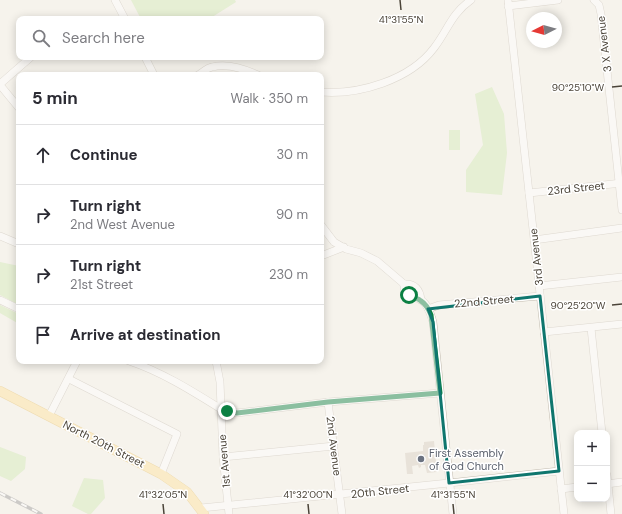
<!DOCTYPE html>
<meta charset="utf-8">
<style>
:root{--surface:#fff;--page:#f2f2f3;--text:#2b2b33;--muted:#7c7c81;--line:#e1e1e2}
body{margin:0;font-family:"DM Sans",sans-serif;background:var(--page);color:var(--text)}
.controls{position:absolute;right:12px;bottom:12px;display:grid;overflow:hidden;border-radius:8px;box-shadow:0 2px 10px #0003}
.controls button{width:36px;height:36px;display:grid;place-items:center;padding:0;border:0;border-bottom:1px solid var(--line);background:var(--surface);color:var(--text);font:20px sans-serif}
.compass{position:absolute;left:526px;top:12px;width:36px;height:36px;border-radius:50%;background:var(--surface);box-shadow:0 2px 10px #0003;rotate:264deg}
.stop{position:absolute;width:12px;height:12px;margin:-9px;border:3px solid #0b8043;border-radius:50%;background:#fff}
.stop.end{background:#0b8043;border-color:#fff;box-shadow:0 1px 4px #0008}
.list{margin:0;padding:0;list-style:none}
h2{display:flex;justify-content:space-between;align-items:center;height:52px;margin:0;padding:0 16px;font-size:17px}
h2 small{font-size:13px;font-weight:400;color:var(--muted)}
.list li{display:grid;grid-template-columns:26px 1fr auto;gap:12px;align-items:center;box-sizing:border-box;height:60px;padding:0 16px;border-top:1px solid var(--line)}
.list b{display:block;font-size:15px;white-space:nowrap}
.list p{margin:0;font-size:13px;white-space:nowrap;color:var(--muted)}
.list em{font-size:13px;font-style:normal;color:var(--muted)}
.icon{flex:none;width:22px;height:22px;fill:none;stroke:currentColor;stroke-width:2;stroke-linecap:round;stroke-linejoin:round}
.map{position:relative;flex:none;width:622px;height:514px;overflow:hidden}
.search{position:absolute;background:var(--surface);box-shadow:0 2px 10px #0003;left:16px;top:16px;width:308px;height:44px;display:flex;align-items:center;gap:10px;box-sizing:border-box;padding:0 14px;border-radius:8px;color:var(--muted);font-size:15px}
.panel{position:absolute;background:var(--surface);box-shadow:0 2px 10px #0003;left:16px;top:72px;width:308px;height:292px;border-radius:8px}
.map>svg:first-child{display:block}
.green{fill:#d2eab5}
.building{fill:#d8cfc1}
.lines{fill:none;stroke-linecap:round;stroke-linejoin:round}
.minor-casing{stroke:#c2bbae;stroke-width:8}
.major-casing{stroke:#e6c16a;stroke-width:10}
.minor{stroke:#fff;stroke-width:7}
.major{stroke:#ffe39c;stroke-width:9}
.rail-casing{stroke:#9a9a9a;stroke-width:3.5}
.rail{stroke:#fff;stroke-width:2;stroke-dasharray:6;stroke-linecap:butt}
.route{stroke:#0b8043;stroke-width:5}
.marked{fill:none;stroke:#0f766e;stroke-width:3;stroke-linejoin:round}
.ticks{fill:none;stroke:#4b4439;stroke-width:1.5}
.worship-dot{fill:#6b7280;stroke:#fff;stroke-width:1.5}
.labels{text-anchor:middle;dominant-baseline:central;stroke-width:3;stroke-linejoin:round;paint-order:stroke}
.street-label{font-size:11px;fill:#4b4439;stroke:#fff}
.worship-label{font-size:11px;fill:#5b616d;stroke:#fff;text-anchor:start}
.ticks-label{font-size:10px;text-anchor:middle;fill:#4b4439;stroke:#fff;stroke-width:3;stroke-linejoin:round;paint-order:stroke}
</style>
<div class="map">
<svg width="622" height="514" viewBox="0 0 622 514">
<rect width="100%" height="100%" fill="#f6f3ec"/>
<g class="green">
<polygon points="131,0 235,0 236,2 209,19 141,19"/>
<polygon points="492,87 504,114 507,153 502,195 466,192 466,170 483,145 475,94"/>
<rect x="449" y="130" width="11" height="20"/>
<polygon points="0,262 19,266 19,305 0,295"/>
<polygon points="0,305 19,314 19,324 0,313"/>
<polygon points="0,447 26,457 25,469 11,481 0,476"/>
<polygon points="84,478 103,480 105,498 91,514 88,514 72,506"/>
</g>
<polygon class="building" points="434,441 437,472 427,473 425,465 421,465 421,467 419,468 418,465 412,466 413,474 407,474 405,453 423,451 423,445 424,445 424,442"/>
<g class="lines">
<g class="minor-casing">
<g id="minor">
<polyline points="115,0 125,19"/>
<polyline points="508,0 564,514"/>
<polyline points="594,0 599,5 601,14 622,210"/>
<polyline points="508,6 558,0"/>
<polyline points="145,57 154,75"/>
<path d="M 198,75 C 203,72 207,68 212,67 C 227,63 245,69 258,75"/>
<polyline points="0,84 31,57"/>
<polyline points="0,85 19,108"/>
<path d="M 321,92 C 359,95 410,80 434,48 C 448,30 451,14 471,0"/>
<polyline points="529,193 622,183"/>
<polyline points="321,225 334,242 346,249 361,253 377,261 404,284"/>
<polyline points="0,236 19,244"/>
<polyline points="534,240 622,228"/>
<polyline points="321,256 344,247"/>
<polyline points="539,286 622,277"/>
<polyline points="0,300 19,309"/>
<path d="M 421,300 C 420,290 415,283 404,284 C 403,298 414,296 421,300 C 428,304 431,315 433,322 L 453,514"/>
<polyline points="428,309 439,305 540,296"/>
<polyline points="591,328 602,433"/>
<polyline points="544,332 622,324"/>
<path d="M 129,361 C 162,372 192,391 221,409 L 227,411 L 237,413 L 328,402 L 440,393"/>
<polyline points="216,361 220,382 223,457 229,514"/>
<polyline points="69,379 177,434 161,474"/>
<polyline points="328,402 342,514"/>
<polyline points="49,416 77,361"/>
<polyline points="223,457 334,446"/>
<polyline points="607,475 611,514"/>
<polyline points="607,484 622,482"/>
<polyline points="561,489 577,487"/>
<polyline points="201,508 449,483 559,471"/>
</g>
</g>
<g class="major-casing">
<polyline id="major" points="0,391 161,474 187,492 204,514"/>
</g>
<use href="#minor" class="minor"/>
<use href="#major" class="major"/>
<g class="rail-casing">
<polyline id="rail" points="0,493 41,514"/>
</g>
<use href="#rail" class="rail"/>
</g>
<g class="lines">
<path class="route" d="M 227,411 L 237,413 L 328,402 L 440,393 L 431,315 C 429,310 426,304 421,301 C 418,298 413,298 409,295"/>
</g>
<path d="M0 0H622V514H0ZM 540,296 L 559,471 L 449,483 L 433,322 L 428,309 Z" fill="#f6f3ec" fill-opacity=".55" fill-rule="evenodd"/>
<path class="marked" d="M 540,296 L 559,471 L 449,483 L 433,322 L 428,309 Z"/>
<path class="ticks" d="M 400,0 L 401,10M 612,87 L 622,86M 612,305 L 622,304M 163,504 L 164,514M 308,504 L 309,514M 453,504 L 454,514"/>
<circle class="worship-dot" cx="421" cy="459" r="4"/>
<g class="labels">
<g class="street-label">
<text transform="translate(604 44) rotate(-97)">3 X Avenue</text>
<text transform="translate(576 188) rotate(-6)">23rd Street</text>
<text transform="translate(536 257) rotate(-96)">3rd Avenue</text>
<text transform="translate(484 301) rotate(-5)">22nd Street</text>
<text transform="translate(104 444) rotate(27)">North 20th Street</text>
<text transform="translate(334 446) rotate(83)">2nd Avenue</text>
<text transform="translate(224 461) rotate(-95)">1st Avenue</text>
<text transform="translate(380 491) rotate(-6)">20th Street</text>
</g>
<g class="worship-label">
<text x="429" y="453">First Assembly<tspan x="429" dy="13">of God Church</tspan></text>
</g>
</g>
<g class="ticks-label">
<text x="401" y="23">41°31'55"N</text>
<text x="578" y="91">90°25'10"W</text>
<text x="578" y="309">90°25'20"W</text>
<text x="163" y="498">41°32'05"N</text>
<text x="308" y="498">41°32'00"N</text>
<text x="453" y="498">41°31'55"N</text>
</g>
</svg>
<div class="controls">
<button>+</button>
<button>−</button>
</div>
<svg class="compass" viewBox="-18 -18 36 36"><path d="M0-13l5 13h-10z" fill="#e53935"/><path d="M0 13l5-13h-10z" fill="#7c7c81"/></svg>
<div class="stop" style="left:409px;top:295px"></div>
<div class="stop end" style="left:227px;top:411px"></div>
<div class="search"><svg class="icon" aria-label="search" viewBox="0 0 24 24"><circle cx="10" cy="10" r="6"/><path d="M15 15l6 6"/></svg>Search here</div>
<section class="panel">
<h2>5 min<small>Walk · 350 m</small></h2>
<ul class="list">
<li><svg class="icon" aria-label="ahead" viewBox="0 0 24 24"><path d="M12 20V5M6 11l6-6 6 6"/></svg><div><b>Continue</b></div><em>30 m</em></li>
<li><svg class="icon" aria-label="right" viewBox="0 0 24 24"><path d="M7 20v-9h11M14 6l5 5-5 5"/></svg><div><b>Turn right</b><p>2nd West Avenue</p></div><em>90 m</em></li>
<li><svg class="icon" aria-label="right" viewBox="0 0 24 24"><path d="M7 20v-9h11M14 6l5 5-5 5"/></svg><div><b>Turn right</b><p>21st Street</p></div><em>230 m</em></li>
<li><svg class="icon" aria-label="arrive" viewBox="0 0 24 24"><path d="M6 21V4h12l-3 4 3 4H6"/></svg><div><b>Arrive at destination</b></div></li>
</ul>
</section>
</div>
